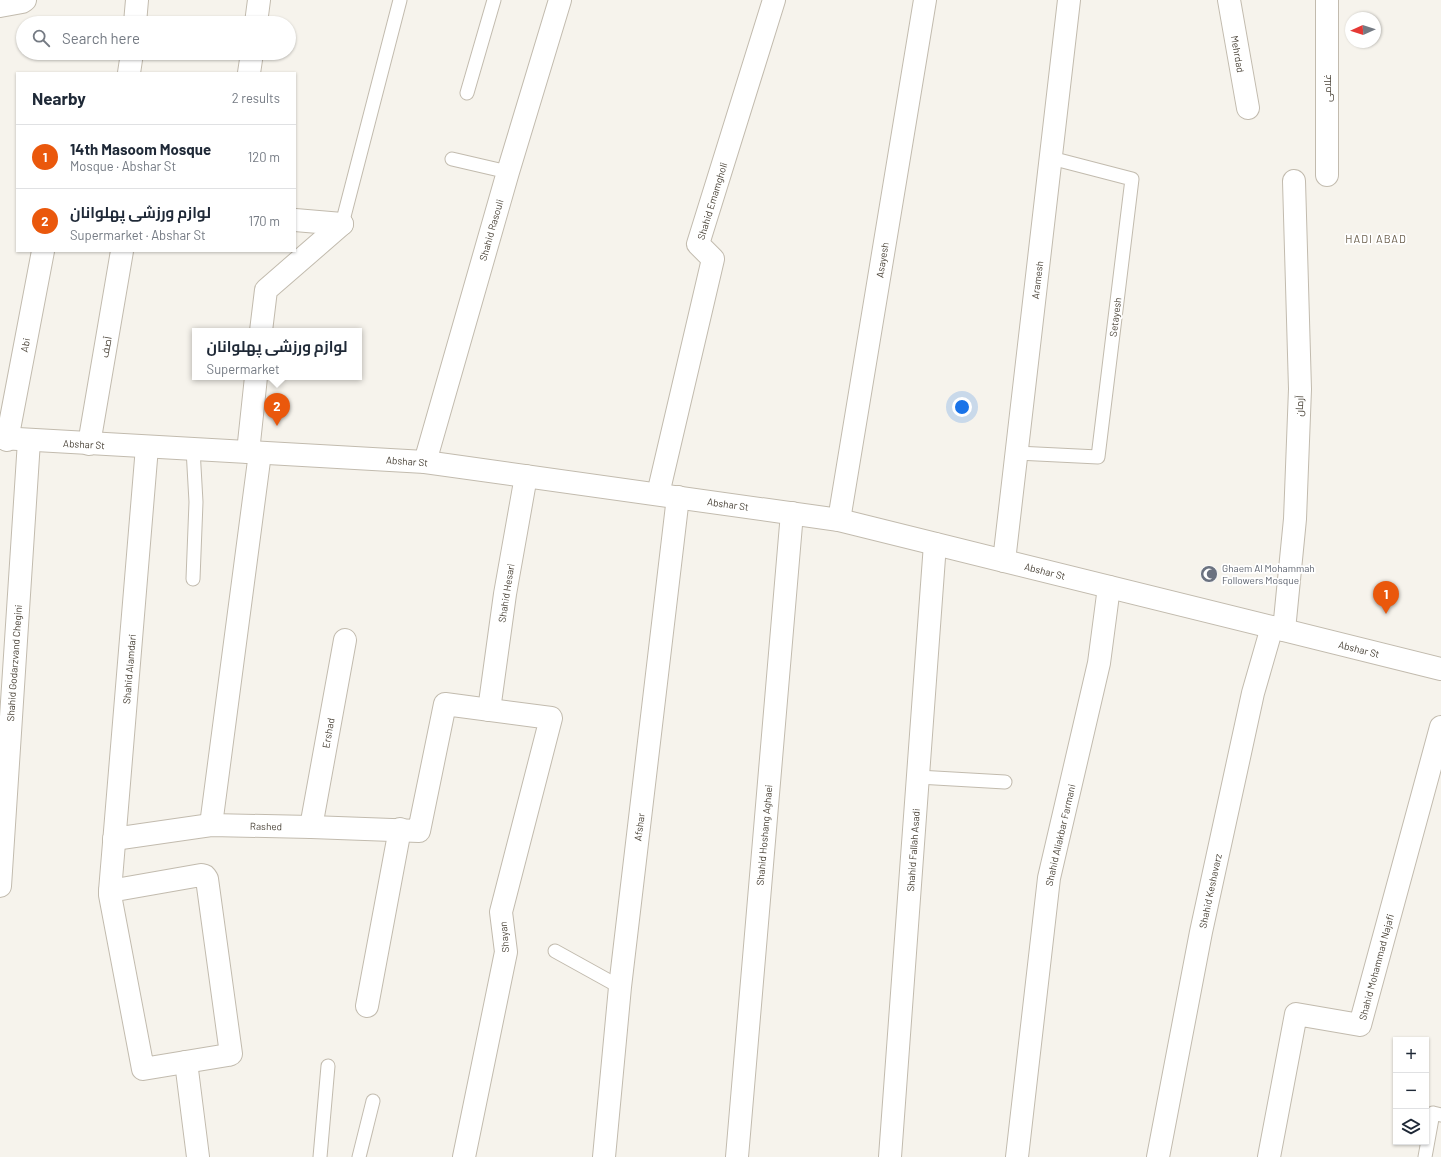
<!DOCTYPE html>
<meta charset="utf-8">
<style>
:root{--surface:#fff;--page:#f2f2f3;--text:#1f2937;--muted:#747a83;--line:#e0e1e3;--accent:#ea580c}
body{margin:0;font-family:Barlow,Cairo,sans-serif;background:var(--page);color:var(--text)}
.controls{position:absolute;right:12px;bottom:12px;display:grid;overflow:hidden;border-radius:0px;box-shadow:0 1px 3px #0004}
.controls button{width:36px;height:36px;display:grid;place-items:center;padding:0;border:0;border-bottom:1px solid var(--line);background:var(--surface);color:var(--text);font:20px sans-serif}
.compass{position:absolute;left:1345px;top:12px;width:36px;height:36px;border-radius:50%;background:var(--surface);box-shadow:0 1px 3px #0004;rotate:267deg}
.you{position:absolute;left:962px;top:407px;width:14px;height:14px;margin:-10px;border:3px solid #fff;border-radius:50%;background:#1a73e8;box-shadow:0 0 0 6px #1a73e833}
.badge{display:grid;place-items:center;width:26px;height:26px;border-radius:50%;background:var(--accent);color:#fff;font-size:13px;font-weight:700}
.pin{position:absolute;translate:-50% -33px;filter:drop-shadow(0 1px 2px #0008)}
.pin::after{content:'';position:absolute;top:21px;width:14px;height:12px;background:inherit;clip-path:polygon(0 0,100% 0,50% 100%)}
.popup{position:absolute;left:192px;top:328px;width:170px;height:52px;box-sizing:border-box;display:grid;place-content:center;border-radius:0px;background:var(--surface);filter:drop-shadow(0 1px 3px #0005);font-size:13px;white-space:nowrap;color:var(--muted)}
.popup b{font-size:15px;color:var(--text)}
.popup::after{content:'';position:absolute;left:50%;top:100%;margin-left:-8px;border:8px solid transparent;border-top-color:var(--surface)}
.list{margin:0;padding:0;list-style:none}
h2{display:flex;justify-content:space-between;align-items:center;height:52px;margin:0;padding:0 16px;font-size:17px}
h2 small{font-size:13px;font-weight:400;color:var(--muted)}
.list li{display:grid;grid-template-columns:26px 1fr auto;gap:12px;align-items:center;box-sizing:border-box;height:64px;padding:0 16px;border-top:1px solid var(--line)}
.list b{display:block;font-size:15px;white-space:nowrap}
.list p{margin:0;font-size:13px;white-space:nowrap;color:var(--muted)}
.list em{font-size:13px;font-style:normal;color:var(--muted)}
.icon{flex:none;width:22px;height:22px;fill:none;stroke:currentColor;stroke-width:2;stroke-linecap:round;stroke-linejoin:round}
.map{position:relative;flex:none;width:1441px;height:1157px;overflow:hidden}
.search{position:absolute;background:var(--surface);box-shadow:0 1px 3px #0004;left:16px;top:16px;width:280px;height:44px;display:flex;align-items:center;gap:10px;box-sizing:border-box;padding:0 14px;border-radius:22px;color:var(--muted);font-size:15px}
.panel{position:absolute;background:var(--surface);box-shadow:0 1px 3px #0004;left:16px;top:72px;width:280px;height:180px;border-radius:0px}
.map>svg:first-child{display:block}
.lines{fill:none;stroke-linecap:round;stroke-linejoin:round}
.service-casing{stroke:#c2bbae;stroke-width:15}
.minor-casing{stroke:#c2bbae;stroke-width:24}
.tertiary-casing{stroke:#c2bbae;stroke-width:24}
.service{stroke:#fff;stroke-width:13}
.minor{stroke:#fff;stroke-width:22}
.tertiary{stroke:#fff;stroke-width:22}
.labels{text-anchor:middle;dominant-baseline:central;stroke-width:3.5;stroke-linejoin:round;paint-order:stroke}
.street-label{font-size:10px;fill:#4b4439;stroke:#fff}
.worship-label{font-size:10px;fill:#5b616d;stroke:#fff;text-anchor:start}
.neighbourhood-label{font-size:11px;letter-spacing:1px;fill:#6e6250;stroke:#fff}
</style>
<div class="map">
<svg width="1441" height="1157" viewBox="0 0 1441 1157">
<rect width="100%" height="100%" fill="#f6f3ec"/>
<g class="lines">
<g class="service-casing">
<g id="service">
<polyline points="467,93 494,0"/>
<polyline points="452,159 508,172"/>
<polyline points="342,224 400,0"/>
<polyline points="1017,453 1098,457 1132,179 1051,158"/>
<polyline points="193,579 196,502 193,449"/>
<polyline points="918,777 1005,782"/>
<polyline points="555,951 620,987"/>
<polyline points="320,1157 328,1066"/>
<polyline points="359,1157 373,1101"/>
<polyline points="1425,1157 1433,1113 1441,1115"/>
</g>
</g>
<g class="minor-casing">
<g id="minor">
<polyline points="1229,0 1248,108"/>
<polyline points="1327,0 1327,175"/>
<polyline points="0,6 22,2 25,0"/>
<polyline points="135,23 137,0"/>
<polyline points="256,23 259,0"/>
<polyline points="129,73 132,53"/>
<polyline points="249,73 252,53"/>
<polyline points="295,220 342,224"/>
<polyline points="261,331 266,290 342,224"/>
<polyline points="7,440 43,251"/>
<polyline points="89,444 122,251"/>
<polyline points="248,452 256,377"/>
<polyline points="425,462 508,172 560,0"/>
<polyline points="658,494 713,259 698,244 774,0"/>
<polyline points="839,520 925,0"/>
<polyline points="1004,561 1069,0"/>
<polyline points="1284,630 1295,519 1300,389 1294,181"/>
<polyline points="489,710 505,594 526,476"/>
<polyline points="211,825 260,453"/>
<polyline points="311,827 345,640"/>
<polyline points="114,839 211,825 311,827 419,831 445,704 551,718 501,912 506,952 464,1157"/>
<polygon points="201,875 205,876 207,879 231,1054 228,1055 143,1069 110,895 110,891"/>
<polyline points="0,886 29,441"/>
<polyline points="110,891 147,447"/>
<polyline points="367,1006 400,829"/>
<polyline points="186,1062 198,1157"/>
<polyline points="604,1157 620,987 678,497"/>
<polyline points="737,1157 792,513"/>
<polyline points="890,1157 935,544"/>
<polyline points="1017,1157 1049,878 1099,663 1109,587"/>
<polyline points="1158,1157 1201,932 1253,693 1272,627"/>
<polyline points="1269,1157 1296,1014 1360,1025 1441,727"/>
</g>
</g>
<g class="tertiary-casing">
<polyline id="tertiary" points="0,438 425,462 839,520 1441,669"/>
</g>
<use href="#service" class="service"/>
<use href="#minor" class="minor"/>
<use href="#tertiary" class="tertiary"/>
</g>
<defs>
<g id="mosque-disc" transform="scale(0.9)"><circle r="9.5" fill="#6b7280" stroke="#fff"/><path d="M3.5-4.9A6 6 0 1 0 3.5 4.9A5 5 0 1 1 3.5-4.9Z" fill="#fff"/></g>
</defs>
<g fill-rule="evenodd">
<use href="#mosque-disc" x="1209" y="574"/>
</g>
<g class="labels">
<g class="street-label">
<text transform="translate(1238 54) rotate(80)">Mehrdad</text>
<text transform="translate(1327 88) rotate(-90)">غلامی</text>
<text transform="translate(712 201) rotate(-73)">Shahid Emamgholi</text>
<text transform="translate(491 230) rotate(-74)">Shahid Rasouli</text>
<text transform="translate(882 260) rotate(-81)">Asayesh</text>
<text transform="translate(1037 280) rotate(-83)">Aramesh</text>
<text transform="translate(1115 317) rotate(-83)">Setayesh</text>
<text transform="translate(25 345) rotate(-79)">Abi</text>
<text transform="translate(106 347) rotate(-80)">آصف</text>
<text transform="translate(1299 406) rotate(-88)">آرمان</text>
<text transform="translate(84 444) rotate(3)">Abshar St</text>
<text transform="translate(407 461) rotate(4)">Abshar St</text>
<text transform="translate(728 504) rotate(8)">Abshar St</text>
<text transform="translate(1045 571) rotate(14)">Abshar St</text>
<text transform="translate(506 593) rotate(-81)">Shahid Hesari</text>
<text transform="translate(1359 649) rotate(14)">Abshar St</text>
<text transform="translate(14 663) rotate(-86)">Shahid Godarzvand Chegini</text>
<text transform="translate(129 669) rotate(-85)">Shahid Alamdari</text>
<text transform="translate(328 733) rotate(-80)">Ershad</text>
<text transform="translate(266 826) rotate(1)">Rashed</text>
<text transform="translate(639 827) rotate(-83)">Afshar</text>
<text transform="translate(764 835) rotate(-85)">Shahid Hoshang Aghaei</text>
<text transform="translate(1060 835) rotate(-77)">Shahid Aliakbar Farmani</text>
<text transform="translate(913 850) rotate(-86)">Shahid Fallah Asadi</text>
<text transform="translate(1210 891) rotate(-78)">Shahid Keshavarz</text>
<text transform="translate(504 937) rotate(-95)">Shayan</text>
<text transform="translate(1376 967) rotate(-75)">Shahid Mohammad Najafi</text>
</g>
<g class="worship-label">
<text x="1222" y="568">Ghaem Al Mohammah<tspan x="1222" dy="12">Followers Mosque</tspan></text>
</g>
<g class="neighbourhood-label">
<text x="1376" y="238">HADI ABAD</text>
</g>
</g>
</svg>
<div class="controls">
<button>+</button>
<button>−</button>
<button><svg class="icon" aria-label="layers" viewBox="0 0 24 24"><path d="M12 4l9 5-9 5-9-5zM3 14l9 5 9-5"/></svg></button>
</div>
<svg class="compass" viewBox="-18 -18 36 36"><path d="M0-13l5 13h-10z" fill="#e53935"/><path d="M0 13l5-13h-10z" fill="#747a83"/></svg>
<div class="you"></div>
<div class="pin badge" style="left:1386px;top:614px">1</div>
<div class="pin badge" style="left:277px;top:426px">2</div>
<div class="popup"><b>لوازم ورزشی پهلوانان</b>Supermarket</div>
<div class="search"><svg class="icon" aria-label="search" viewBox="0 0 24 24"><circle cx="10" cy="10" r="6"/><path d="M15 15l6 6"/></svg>Search here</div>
<section class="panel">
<h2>Nearby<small>2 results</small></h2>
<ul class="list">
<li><span class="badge">1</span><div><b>14th Masoom Mosque</b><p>Mosque · Abshar St</p></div><em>120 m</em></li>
<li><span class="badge">2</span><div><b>لوازم ورزشی پهلوانان</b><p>Supermarket · Abshar St</p></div><em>170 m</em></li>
</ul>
</section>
</div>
